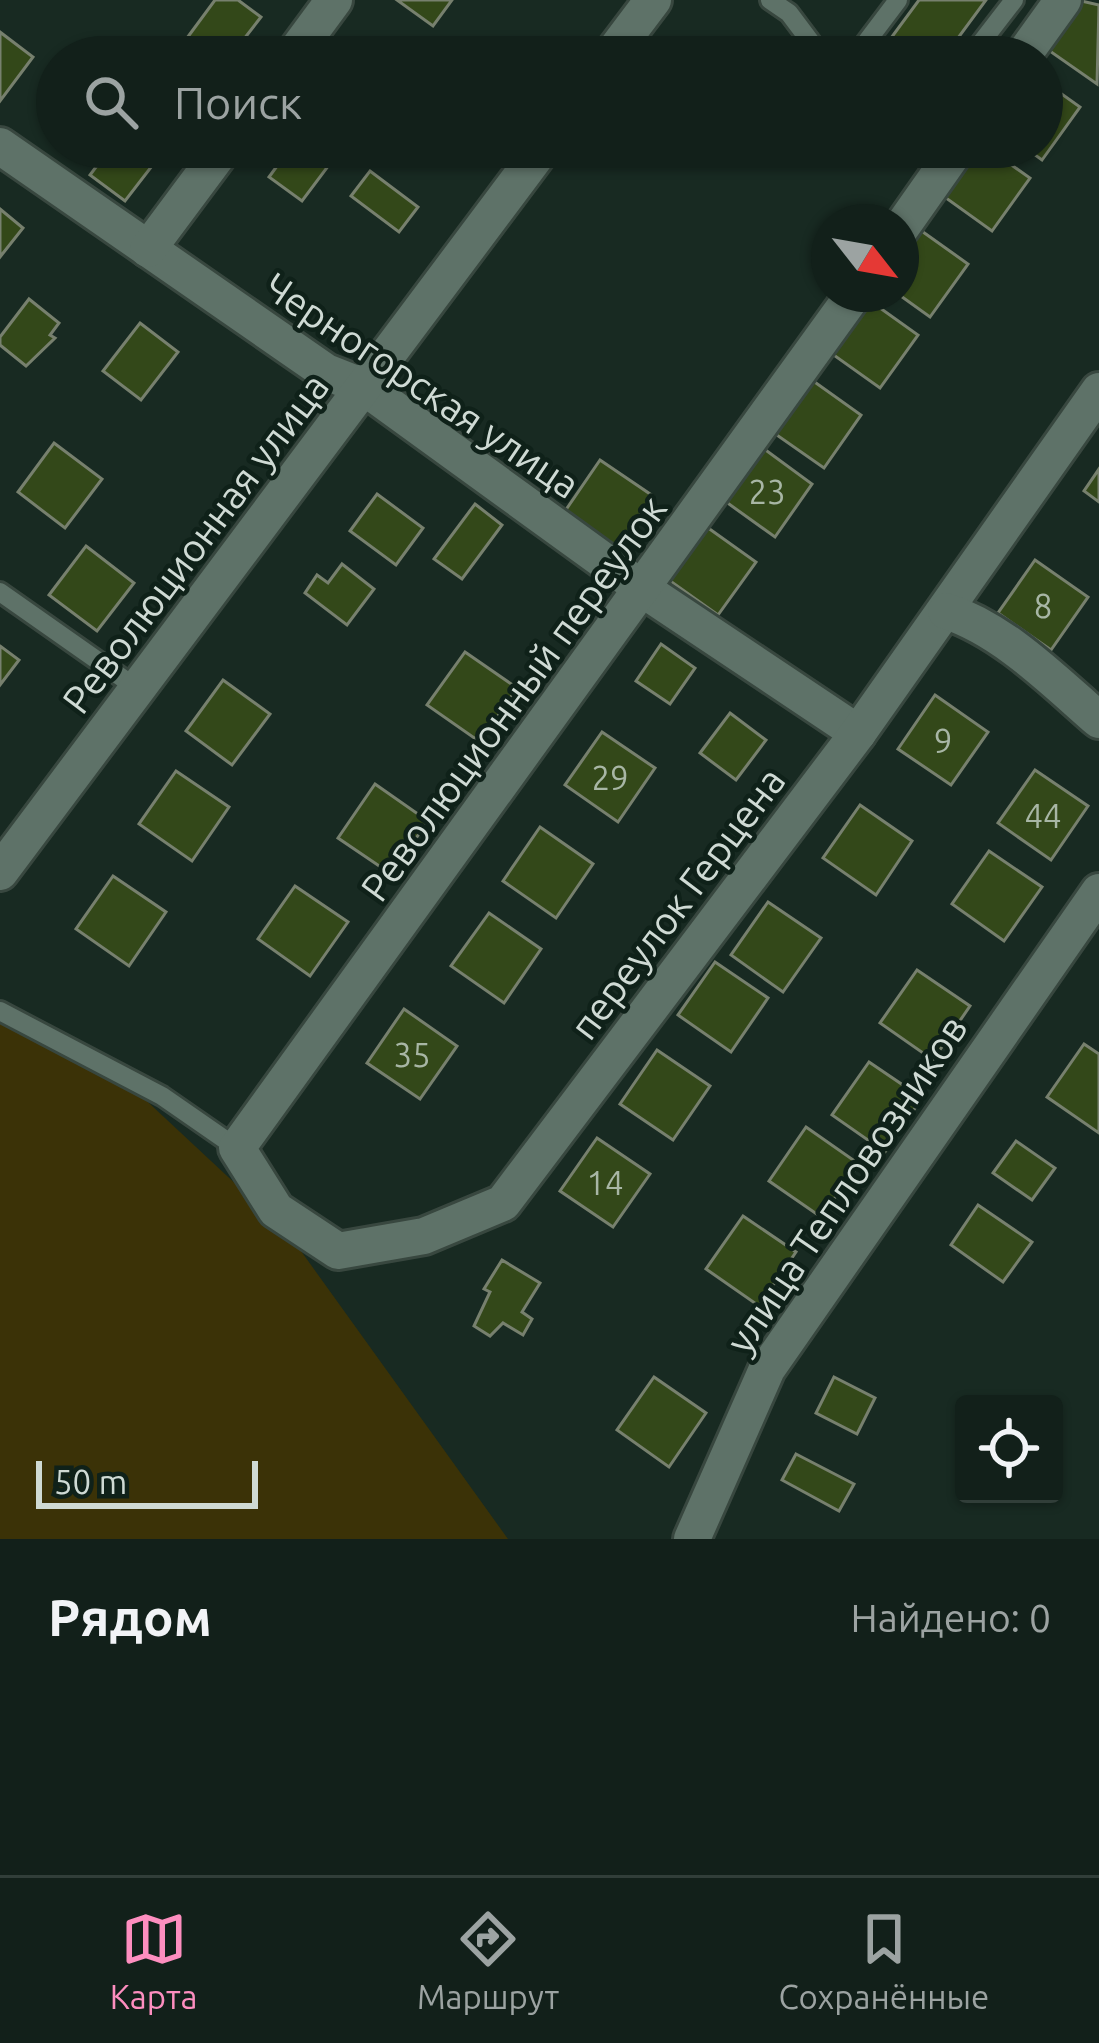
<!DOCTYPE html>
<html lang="ru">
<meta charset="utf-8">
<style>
:root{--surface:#12201a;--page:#1f2d27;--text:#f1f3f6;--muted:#9ca3a2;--line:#313e39;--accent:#fd8ebf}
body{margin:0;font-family:Ubuntu,sans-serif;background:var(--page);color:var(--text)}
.controls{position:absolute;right:36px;bottom:36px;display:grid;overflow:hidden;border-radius:12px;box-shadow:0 3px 9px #0004}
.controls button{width:108px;height:108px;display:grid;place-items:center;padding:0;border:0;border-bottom:3px solid var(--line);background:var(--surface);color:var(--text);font:60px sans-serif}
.compass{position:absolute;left:811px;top:204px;width:108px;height:108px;border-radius:50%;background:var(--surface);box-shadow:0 3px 9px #0004;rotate:121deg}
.scale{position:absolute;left:36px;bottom:30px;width:222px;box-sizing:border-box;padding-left:12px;border:6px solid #cfdad4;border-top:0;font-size:33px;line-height:42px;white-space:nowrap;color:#cfdad4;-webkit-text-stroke:9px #0f2119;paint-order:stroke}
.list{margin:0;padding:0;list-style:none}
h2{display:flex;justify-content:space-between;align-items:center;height:156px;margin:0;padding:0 48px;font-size:51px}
h2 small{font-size:39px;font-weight:400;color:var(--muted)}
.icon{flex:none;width:66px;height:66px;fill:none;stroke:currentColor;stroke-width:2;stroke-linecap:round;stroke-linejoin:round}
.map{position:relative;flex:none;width:1099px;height:1539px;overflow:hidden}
.search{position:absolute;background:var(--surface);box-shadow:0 3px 9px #0004;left:36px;right:36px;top:36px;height:132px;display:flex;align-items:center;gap:30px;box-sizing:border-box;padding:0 42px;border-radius:66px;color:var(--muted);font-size:45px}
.sheet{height:336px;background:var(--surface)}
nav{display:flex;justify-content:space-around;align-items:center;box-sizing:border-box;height:168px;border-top:3px solid var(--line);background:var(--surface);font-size:33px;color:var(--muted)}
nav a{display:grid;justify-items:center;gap:6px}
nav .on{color:var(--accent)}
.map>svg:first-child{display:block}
.green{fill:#3b3207}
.building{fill:#334819;stroke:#77806e;stroke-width:3}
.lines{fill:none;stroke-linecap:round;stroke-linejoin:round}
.service-casing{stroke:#38473f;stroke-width:24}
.minor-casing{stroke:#38473f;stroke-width:42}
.service{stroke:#5e7268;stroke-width:18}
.minor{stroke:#5e7268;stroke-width:36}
.labels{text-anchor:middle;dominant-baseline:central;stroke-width:9;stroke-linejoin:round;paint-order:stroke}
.number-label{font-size:33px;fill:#a8b6a5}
.street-label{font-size:39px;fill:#cfdad4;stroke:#0f2119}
</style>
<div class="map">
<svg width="1099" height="1539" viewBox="0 0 1099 1539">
<rect width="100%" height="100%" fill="#182a22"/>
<polygon class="green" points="0,1019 135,1090 288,1233 508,1539 0,1539"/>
<g class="building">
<polygon points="215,0 238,0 261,17 230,57 213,57 187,38"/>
<polygon points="397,0 452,0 433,26"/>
<polygon points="919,0 986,0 944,57 877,57"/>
<polygon points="1077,0 1099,5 1097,84 1044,47"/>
<polygon points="0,32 33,57 0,101"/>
<polygon points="435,38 459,57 420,57"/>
<polygon points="1042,80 1080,107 1042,160 1024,147 1042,147"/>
<polygon points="111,147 154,147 162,153 125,201 90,175"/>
<polygon points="291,147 331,147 338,153 302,201 269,177"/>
<polygon points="973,147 986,147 1030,178 992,231 939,193"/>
<polygon points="370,171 418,207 399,232 351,196"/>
<polygon points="0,209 23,228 0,257"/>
<polygon points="916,227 968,264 930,317 898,294 901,248"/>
<polygon points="866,298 918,335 880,388 828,351"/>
<polygon points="29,299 59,323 50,335 55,338 26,366 0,345 0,337"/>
<polygon points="140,323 178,352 141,400 103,371"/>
<polygon points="809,378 861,415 824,468 771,431"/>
<polygon points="54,443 102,479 65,528 18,492"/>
<polygon points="760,446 812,484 775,537 722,499"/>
<polygon points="600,460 653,496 616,550 563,514"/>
<polygon points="1099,469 1099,502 1084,491"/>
<polygon points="377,494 423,528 396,565 350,531"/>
<polygon points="475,504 502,525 462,579 434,559"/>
<polygon points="704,525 756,562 718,615 666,578"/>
<polygon points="86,546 134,583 97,631 49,595"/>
<polygon points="1035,560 1088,597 1051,650 998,613"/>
<polygon points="342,564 374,589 347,625 305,593 317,575 328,583"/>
<polygon points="661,644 695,668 670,704 636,681"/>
<polygon points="0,646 19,660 0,685"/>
<polygon points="465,652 517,688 480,742 427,705"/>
<polygon points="223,680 270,714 232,765 186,731"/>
<polygon points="935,695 988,732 951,785 898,749"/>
<polygon points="730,713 766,740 736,780 700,753"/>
<polygon points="602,732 655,768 618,822 565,785"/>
<polygon points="1035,770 1088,806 1051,860 998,823"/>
<polygon points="176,771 229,807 192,861 139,824"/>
<polygon points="375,784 428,821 391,874 338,838"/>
<polygon points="860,805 912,841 876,895 823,858"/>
<polygon points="540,827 593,864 556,918 503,881"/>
<polygon points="989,851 1042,887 1004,941 952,904"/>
<polygon points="113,876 166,912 129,966 76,929"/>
<polygon points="295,886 348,922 310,976 258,939"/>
<polygon points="768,902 821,938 783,992 731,955"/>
<polygon points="489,913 541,949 504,1003 451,966"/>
<polygon points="715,962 768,998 731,1052 678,1015"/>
<polygon points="917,970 970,1006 933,1060 880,1023"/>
<polygon points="404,1009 457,1046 420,1099 367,1063"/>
<polygon points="1084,1044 1099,1054 1099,1133 1047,1097"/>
<polygon points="657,1050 710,1086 673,1140 620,1104"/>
<polygon points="869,1062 922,1098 885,1152 832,1115"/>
<polygon points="806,1127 859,1164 821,1217 769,1181"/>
<polygon points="597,1138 650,1174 613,1227 560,1191"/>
<polygon points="1016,1141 1055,1168 1032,1200 993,1173"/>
<polygon points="978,1205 1032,1242 1003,1282 951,1245"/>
<polygon points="743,1216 796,1252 759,1306 706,1269"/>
<polygon points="502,1260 540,1283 522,1312 532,1319 523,1335 503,1323 490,1336 474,1326 490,1292 484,1289"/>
<polygon points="654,1377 706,1413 669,1467 617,1430"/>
<polygon points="834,1377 875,1398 857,1434 816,1413"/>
<polygon points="796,1454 854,1484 839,1511 782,1480"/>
</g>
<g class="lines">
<g class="service-casing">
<g id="service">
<polyline points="770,0 789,13 822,57"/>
<polyline points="855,57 898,0"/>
<polyline points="970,57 1014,0"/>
<polyline points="0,592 138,689"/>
<polyline points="0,1011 162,1096 237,1148"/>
</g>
</g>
<g class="minor-casing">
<g id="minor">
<polyline points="292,57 334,0"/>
<polyline points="610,57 653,0"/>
<polyline points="1022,57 1063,0"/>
<polyline points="0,146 326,372 364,387 644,590 858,733"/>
<polyline points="901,228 958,147"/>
<polyline points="148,249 224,147"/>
<polyline points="854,294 237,1148 276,1210 338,1251 424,1236 503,1203 858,733 1099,391"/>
<path d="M 946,611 C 1004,630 1053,680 1099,720"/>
<polyline points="0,872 543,147"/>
<polyline points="692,1539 767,1369 1099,892"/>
</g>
</g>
<use href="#service" class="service"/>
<use href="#minor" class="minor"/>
</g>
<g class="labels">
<g class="number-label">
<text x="767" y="491">23</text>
<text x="1043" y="605">8</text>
<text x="943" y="740">9</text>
<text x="610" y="777">29</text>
<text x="1043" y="815">44</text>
<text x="412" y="1054">35</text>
<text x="605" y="1182">14</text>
</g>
<g class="street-label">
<text transform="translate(422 385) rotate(34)">Черногорская улица</text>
<text transform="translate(195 543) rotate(-53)">Революционная улица</text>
<text transform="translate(513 698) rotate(-54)">Революционный переулок</text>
<text transform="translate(677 903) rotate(-53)">переулок Герцена</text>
<text transform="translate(846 1184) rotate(-56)">улица Тепловозников</text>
</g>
</g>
</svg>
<div class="controls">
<button><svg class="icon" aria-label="locate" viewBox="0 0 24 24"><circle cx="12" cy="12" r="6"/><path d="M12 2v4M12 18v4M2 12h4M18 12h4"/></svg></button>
</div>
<svg class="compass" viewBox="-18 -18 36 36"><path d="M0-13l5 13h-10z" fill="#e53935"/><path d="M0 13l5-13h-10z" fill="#9ca3a2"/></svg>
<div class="scale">50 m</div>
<div class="search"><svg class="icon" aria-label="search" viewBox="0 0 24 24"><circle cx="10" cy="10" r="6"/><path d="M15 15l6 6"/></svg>Поиск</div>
</div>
<section class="sheet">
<h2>Рядом<small>Найдено: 0</small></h2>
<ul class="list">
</ul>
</section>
<nav>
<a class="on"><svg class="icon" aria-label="map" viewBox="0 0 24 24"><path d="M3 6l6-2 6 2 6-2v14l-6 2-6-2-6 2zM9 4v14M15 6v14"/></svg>Карта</a>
<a><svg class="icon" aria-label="directions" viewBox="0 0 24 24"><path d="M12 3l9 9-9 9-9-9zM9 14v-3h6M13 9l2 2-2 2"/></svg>Маршрут</a>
<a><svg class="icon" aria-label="saved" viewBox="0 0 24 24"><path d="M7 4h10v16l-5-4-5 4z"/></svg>Сохранённые</a>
</nav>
